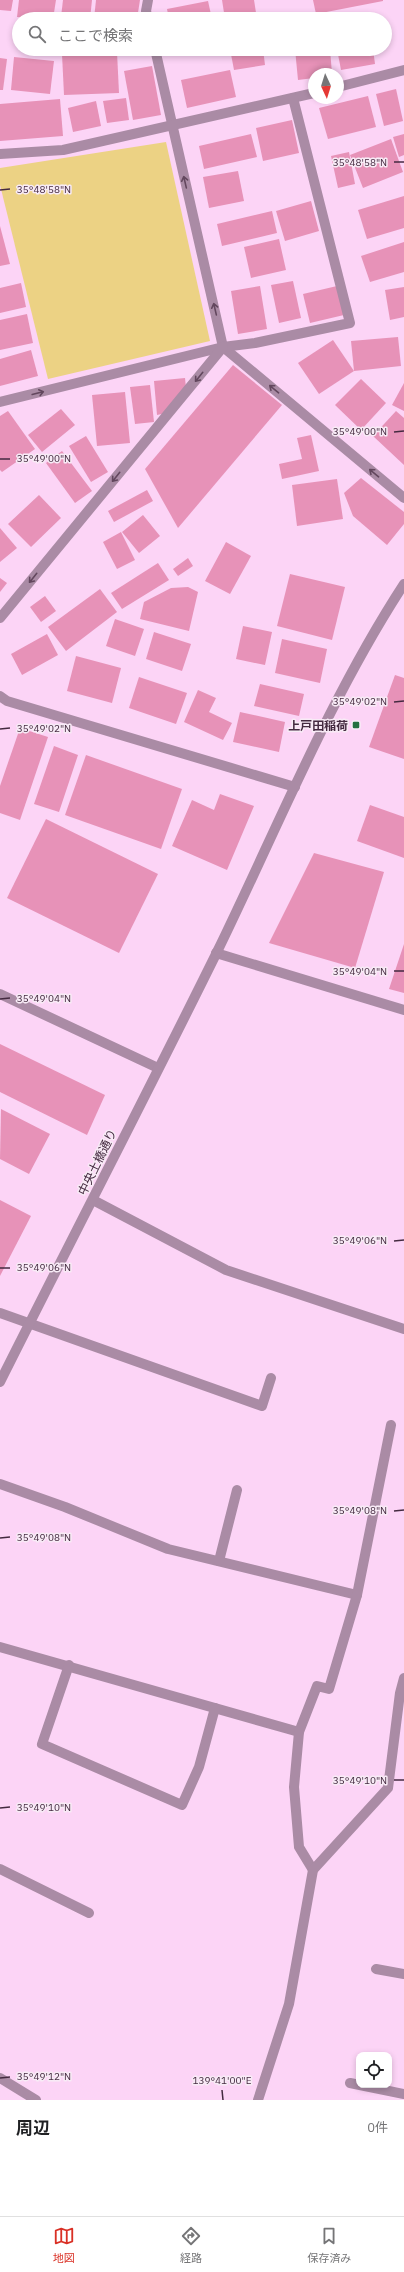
<!DOCTYPE html>
<html lang="ja">
<meta charset="utf-8">
<style>
:root{--surface:#fff;--page:#f2f2f2;--text:#202124;--muted:#757577;--line:#e0e0e0;--accent:#d93025}
body{margin:0;font-family:"IBM Plex Sans","Noto Sans JP",sans-serif;background:var(--page);color:var(--text)}
.controls{position:absolute;right:12px;bottom:12px;display:grid;overflow:hidden;border-radius:8px;box-shadow:0 2px 6px #0003}
.controls button{width:36px;height:36px;display:grid;place-items:center;padding:0;border:0;border-bottom:1px solid var(--line);background:var(--surface);color:var(--text);font:20px sans-serif}
.compass{position:absolute;left:308px;top:68px;width:36px;height:36px;border-radius:50%;background:var(--surface);box-shadow:0 2px 6px #0003;rotate:176deg}
.list{margin:0;padding:0;list-style:none}
h2{display:flex;justify-content:space-between;align-items:center;height:52px;margin:0;padding:0 16px;font-size:17px}
h2 small{font-size:13px;font-weight:400;color:var(--muted)}
.icon{flex:none;width:22px;height:22px;fill:none;stroke:currentColor;stroke-width:2;stroke-linecap:round;stroke-linejoin:round}
.map{position:relative;flex:none;width:404px;height:2100px;overflow:hidden}
.search{position:absolute;background:var(--surface);box-shadow:0 2px 6px #0003;left:12px;right:12px;top:12px;height:44px;display:flex;align-items:center;gap:10px;box-sizing:border-box;padding:0 14px;border-radius:22px;color:var(--muted);font-size:15px}
.sheet{height:116px;background:var(--surface)}
nav{display:flex;justify-content:space-around;align-items:center;box-sizing:border-box;height:56px;border-top:1px solid var(--line);background:var(--surface);font-size:11px;color:var(--muted)}
nav a{display:grid;justify-items:center;gap:2px}
nav .on{color:var(--accent)}
.map>svg:first-child{display:block}
.green{fill:#ecd284}
.building{fill:#e792b8}
.lines{fill:none;stroke-linecap:round;stroke-linejoin:round}
.minor{stroke:#aa8ba5;stroke-width:10}
.oneway{stroke:#63475e}
.ticks{fill:none;stroke:#442a40;stroke-width:1.5}
.poi-dot{fill:#257140;stroke:#f8ebf6;stroke-width:1.5}
.labels{text-anchor:middle;dominant-baseline:central;stroke-width:3;stroke-linejoin:round;paint-order:stroke}
.poi-label{font-size:12px;font-weight:bold;fill:#442a40;stroke:#f8ebf6;text-anchor:end}
.street-label{font-size:12px;fill:#442a40;stroke:#f8ebf6}
.ticks-label{font-size:10px;text-anchor:middle;fill:#442a40;stroke:#f8ebf6;stroke-width:3;stroke-linejoin:round;paint-order:stroke}
</style>
<div class="map">
<svg width="404" height="2100" viewBox="0 0 404 2100">
<rect width="100%" height="100%" fill="#fcd4f6"/>
<polygon class="green" points="166,142 210,341 48,379 0,185 0,168"/>
<g class="building">
<polygon points="0,0 13,0 11,11 0,10"/>
<polygon points="19,0 56,0 53,19 17,17"/>
<polygon points="63,0 92,0 90,19 61,17"/>
<polygon points="96,0 140,0 137,19 94,19"/>
<polygon points="222,0 254,0 257,19 225,19"/>
<polygon points="313,0 383,0 383,1 316,14"/>
<polygon points="208,1 212,19 169,19 167,9"/>
<polygon points="230,49 263,49 265,65 234,70"/>
<polygon points="295,49 330,49 332,74 314,74 314,78 298,80"/>
<polygon points="337,49 373,49 375,64 341,70"/>
<polygon points="117,52 119,93 64,95 62,54"/>
<polygon points="14,57 54,61 50,94 11,90"/>
<polygon points="0,58 7,59 3,90 0,90"/>
<polygon points="152,66 161,115 133,120 124,71"/>
<polygon points="230,70 236,97 187,108 181,80"/>
<polygon points="396,89 403,121 384,126 376,94"/>
<polygon points="368,96 376,127 328,139 319,108"/>
<polygon points="126,98 129,120 107,123 103,101"/>
<polygon points="60,99 63,136 0,141 0,104"/>
<polygon points="96,101 101,126 73,132 68,108"/>
<polygon points="292,120 299,153 263,161 256,128"/>
<polygon points="251,134 257,157 204,169 199,146"/>
<polygon points="404,134 404,155 399,157 393,137"/>
<polygon points="391,139 403,172 363,188 350,155"/>
<polygon points="349,152 355,184 338,188 331,156"/>
<polygon points="238,171 244,201 209,208 203,177"/>
<polygon points="404,196 404,228 367,239 358,210"/>
<polygon points="311,201 319,231 285,241 276,211"/>
<polygon points="272,211 277,233 222,246 217,224"/>
<polygon points="0,226 10,264 0,266"/>
<polygon points="279,239 286,270 251,278 244,247"/>
<polygon points="404,242 404,272 370,282 361,256"/>
<polygon points="293,281 301,318 279,323 271,285"/>
<polygon points="21,283 26,307 0,313 0,288"/>
<polygon points="260,286 267,329 238,334 231,291"/>
<polygon points="337,286 344,315 310,323 303,294"/>
<polygon points="404,287 404,317 390,320 385,290"/>
<polygon points="27,314 33,343 0,350 0,320"/>
<polygon points="398,337 401,366 354,371 351,341"/>
<polygon points="333,340 354,371 319,394 298,363"/>
<polygon points="31,350 38,376 0,386 0,359"/>
<polygon points="233,365 282,405 178,528 145,469"/>
<polygon points="185,378 186,388 166,413 157,415 154,381"/>
<polygon points="361,379 386,403 361,430 335,405"/>
<polygon points="404,383 404,411 392,405"/>
<polygon points="150,385 154,422 135,424 130,387"/>
<polygon points="125,392 130,443 97,446 92,395"/>
<polygon points="61,409 75,425 42,452 28,435"/>
<polygon points="8,411 35,449 2,472 0,470 0,416"/>
<polygon points="396,411 404,418 404,465 373,436"/>
<polygon points="311,435 319,471 282,479 279,464 302,459 297,438"/>
<polygon points="86,436 108,472 91,482 69,446"/>
<polygon points="62,451 92,491 75,503 46,463"/>
<polygon points="361,478 404,512 404,524 387,545 353,516 344,493"/>
<polygon points="337,479 343,519 297,526 292,485"/>
<polygon points="147,490 153,501 114,522 108,511"/>
<polygon points="39,495 61,518 31,547 8,524"/>
<polygon points="143,515 160,536 139,553 122,532"/>
<polygon points="0,528 17,548 0,562"/>
<polygon points="121,532 135,560 117,569 103,542"/>
<polygon points="226,542 251,556 230,594 205,581"/>
<polygon points="188,558 193,566 178,576 173,569"/>
<polygon points="158,563 169,580 122,609 111,593"/>
<polygon points="290,574 345,587 332,640 277,626"/>
<polygon points="0,578 7,583 0,592"/>
<polygon points="188,587 198,592 189,631 140,619 144,602 171,588"/>
<polygon points="100,589 117,612 66,651 48,627"/>
<polygon points="45,596 56,611 41,622 30,607"/>
<polygon points="115,619 144,629 135,656 106,646"/>
<polygon points="243,626 272,632 265,665 236,659"/>
<polygon points="154,632 191,644 182,671 146,659"/>
<polygon points="47,634 58,655 22,675 11,654"/>
<polygon points="282,639 327,649 320,683 275,673"/>
<polygon points="76,656 121,668 112,703 67,691"/>
<polygon points="395,675 404,678 404,759 369,747"/>
<polygon points="139,677 187,693 176,724 129,708"/>
<polygon points="260,684 304,694 299,716 254,706"/>
<polygon points="198,690 216,698 209,712 232,723 223,740 184,722"/>
<polygon points="240,712 285,722 279,752 233,742"/>
<polygon points="20,728 48,737 20,820 0,813 0,786"/>
<polygon points="54,746 78,755 59,812 34,804"/>
<polygon points="86,755 182,789 161,849 65,815"/>
<polygon points="220,794 254,806 227,870 172,846 192,800 214,810"/>
<polygon points="370,805 404,817 404,858 357,841"/>
<polygon points="46,819 158,874 119,953 7,898"/>
<polygon points="314,853 384,872 355,968 269,943"/>
<polygon points="404,944 404,993 389,989"/>
<polygon points="0,1044 105,1095 87,1135 0,1092"/>
<polygon points="1,1109 50,1134 29,1174 0,1159"/>
<polygon points="0,1200 31,1216 0,1276"/>
</g>
<g class="lines">
<g class="minor">
<polyline points="148,0 146,11 148,19"/>
<polyline points="155,49 223,347 404,498"/>
<polyline points="338,87 404,70"/>
<polyline points="0,154 63,150 314,93"/>
<polyline points="0,402 223,347 255,343 350,323 293,98"/>
<polyline points="0,618 223,347"/>
<polyline points="0,696 7,701 295,787"/>
<polyline points="216,953 404,1010"/>
<polyline points="0,994 158,1068"/>
<polyline points="93,1200 226,1270 404,1329"/>
<polyline points="0,1313 262,1406 271,1378"/>
<path d="M 0,1382 C 72,1238 146,1096 217,952 C 277,829 329,699 404,584"/>
<polyline points="0,1484 65,1507 168,1549 357,1595"/>
<polyline points="219,1561 237,1490"/>
<polyline points="0,1647 299,1732"/>
<polyline points="69,1665 42,1744 182,1805 199,1767 215,1708"/>
<polyline points="0,1869 89,1913"/>
<polyline points="313,1870 299,1847 294,1787 299,1732 317,1686 329,1689 357,1595 391,1425"/>
<polyline points="376,1969 404,1974"/>
<polyline points="0,2078 36,2100"/>
<polyline points="350,2083 404,2094"/>
<polyline points="258,2100 289,2004 313,1870 388,1788 400,1693 404,1678"/>
</g>
</g>
<defs><path id="oneway-shaft" d="M-6 0H5M1.5-3L5.5 0L1.5 3" fill="none" stroke-width="1.6" stroke-linecap="round" stroke-linejoin="round"/></defs>
<g class="oneway">
<use href="#oneway-shaft" transform="translate(185 182) rotate(-103)"/>
<use href="#oneway-shaft" transform="translate(215 309) rotate(-103)"/>
<use href="#oneway-shaft" transform="translate(199 377) rotate(129)"/>
<use href="#oneway-shaft" transform="translate(274 389) rotate(-140)"/>
<use href="#oneway-shaft" transform="translate(38 393) rotate(-14)"/>
<use href="#oneway-shaft" transform="translate(374 473) rotate(-140)"/>
<use href="#oneway-shaft" transform="translate(116 477) rotate(129)"/>
<use href="#oneway-shaft" transform="translate(33 578) rotate(129)"/>
</g>
<path class="ticks" d="M 394,162 L 404,162M 0,190 L 10,189M 394,432 L 404,431M 0,459 L 10,459M 394,702 L 404,701M 0,729 L 10,728M 394,971 L 404,971M 0,999 L 10,998M 394,1241 L 404,1240M 0,1268 L 10,1268M 394,1511 L 404,1510M 0,1538 L 10,1537M 394,1780 L 404,1780M 0,1808 L 10,1807M 0,2078 L 10,2077M 222,2090 L 223,2100"/>
<rect class="poi-dot" x="352" y="721" width="8" height="8" rx="2"/>
<g class="labels">
<g class="poi-label">
<text x="348" y="725">上戸田稲荷</text>
</g>
<g class="street-label">
<text transform="translate(97 1162) rotate(-64)">中央土橋通り</text>
</g>
</g>
<g class="ticks-label">
<text x="360" y="166">35°48'58"N</text>
<text x="44" y="193">35°48'58"N</text>
<text x="360" y="435">35°49'00"N</text>
<text x="44" y="462">35°49'00"N</text>
<text x="360" y="705">35°49'02"N</text>
<text x="44" y="732">35°49'02"N</text>
<text x="360" y="975">35°49'04"N</text>
<text x="44" y="1002">35°49'04"N</text>
<text x="360" y="1244">35°49'06"N</text>
<text x="44" y="1271">35°49'06"N</text>
<text x="360" y="1514">35°49'08"N</text>
<text x="44" y="1541">35°49'08"N</text>
<text x="360" y="1784">35°49'10"N</text>
<text x="44" y="1811">35°49'10"N</text>
<text x="44" y="2080">35°49'12"N</text>
<text x="222" y="2084">139°41'00"E</text>
</g>
</svg>
<div class="controls">
<button><svg class="icon" aria-label="locate" viewBox="0 0 24 24"><circle cx="12" cy="12" r="6"/><path d="M12 2v4M12 18v4M2 12h4M18 12h4"/></svg></button>
</div>
<svg class="compass" viewBox="-18 -18 36 36"><path d="M0-13l5 13h-10z" fill="#e53935"/><path d="M0 13l5-13h-10z" fill="#757577"/></svg>
<div class="search"><svg class="icon" aria-label="search" viewBox="0 0 24 24"><circle cx="10" cy="10" r="6"/><path d="M15 15l6 6"/></svg>ここで検索</div>
</div>
<section class="sheet">
<h2>周辺<small>0件</small></h2>
<ul class="list">
</ul>
</section>
<nav>
<a class="on"><svg class="icon" aria-label="map" viewBox="0 0 24 24"><path d="M3 6l6-2 6 2 6-2v14l-6 2-6-2-6 2zM9 4v14M15 6v14"/></svg>地図</a>
<a><svg class="icon" aria-label="directions" viewBox="0 0 24 24"><path d="M12 3l9 9-9 9-9-9zM9 14v-3h6M13 9l2 2-2 2"/></svg>経路</a>
<a><svg class="icon" aria-label="saved" viewBox="0 0 24 24"><path d="M7 4h10v16l-5-4-5 4z"/></svg>保存済み</a>
</nav>
